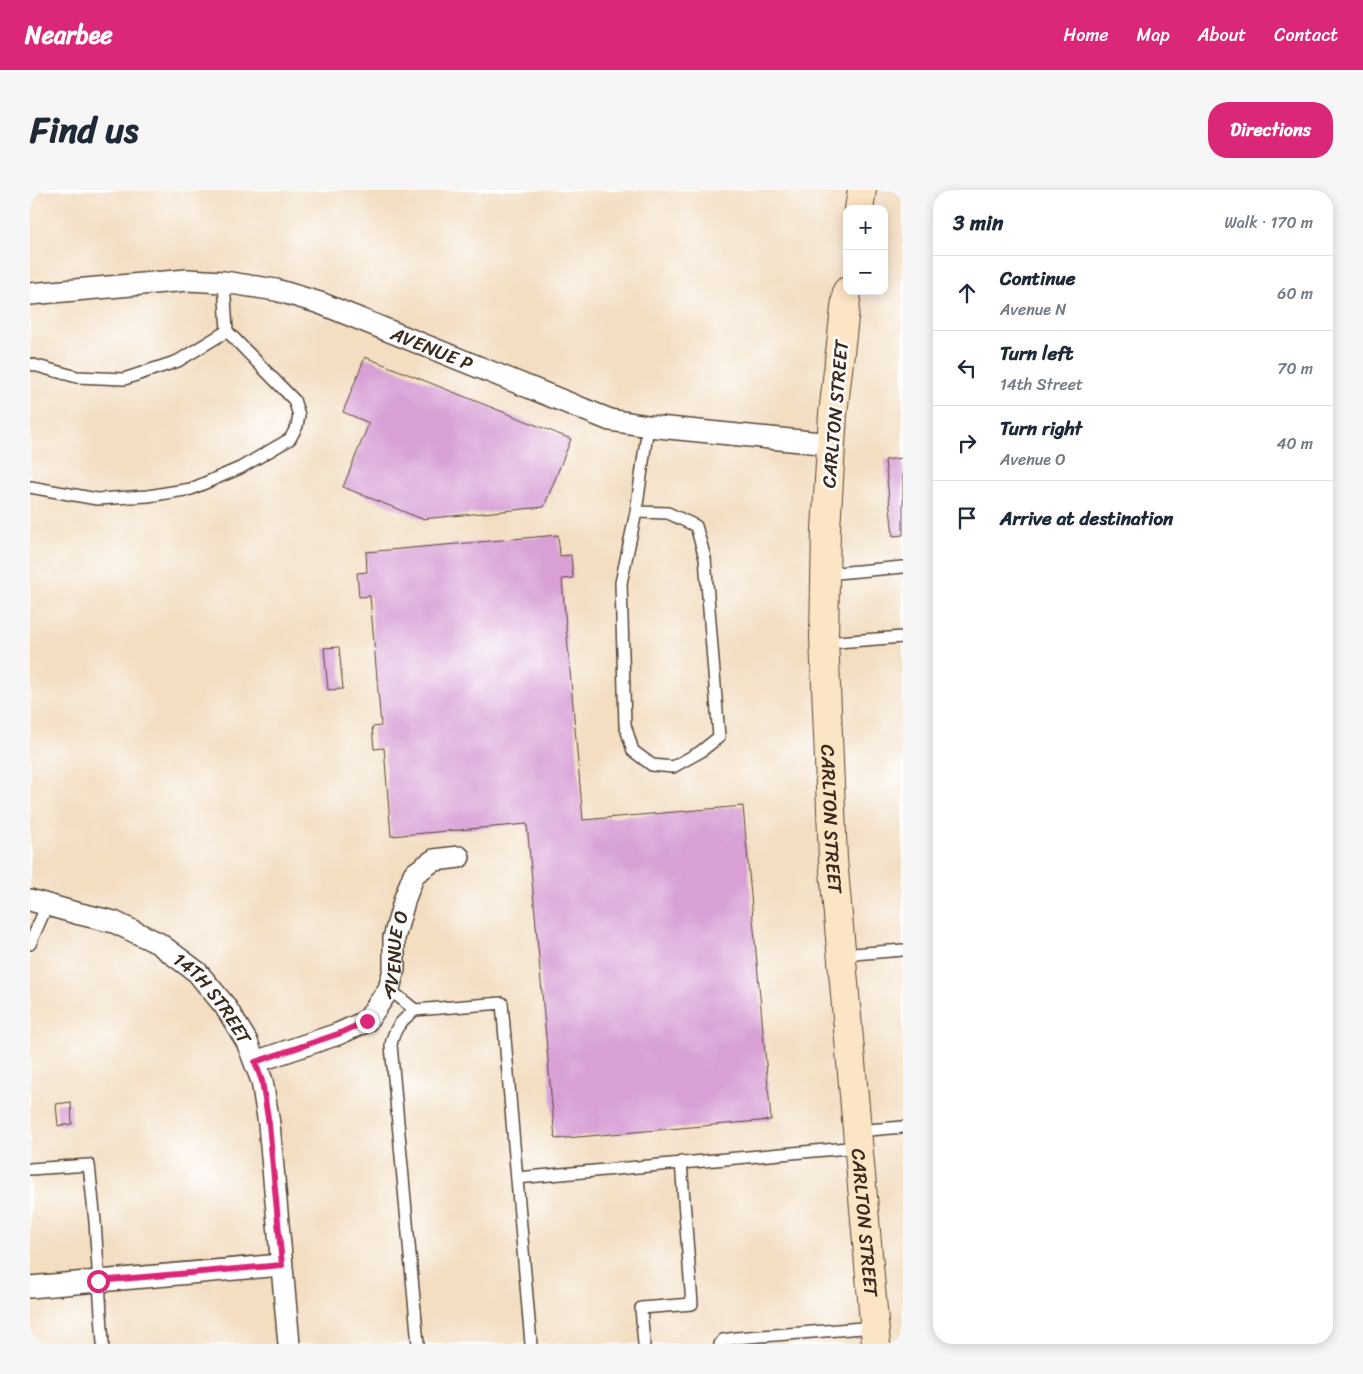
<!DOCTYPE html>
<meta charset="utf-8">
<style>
:root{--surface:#fff;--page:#f6f6f7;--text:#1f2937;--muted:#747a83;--line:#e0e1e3;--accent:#db2777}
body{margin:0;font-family:Sriracha,sans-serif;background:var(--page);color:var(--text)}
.controls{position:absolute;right:15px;top:15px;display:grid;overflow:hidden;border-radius:10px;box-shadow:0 2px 12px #0003}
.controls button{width:45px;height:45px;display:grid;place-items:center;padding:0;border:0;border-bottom:1px solid var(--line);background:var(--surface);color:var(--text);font:25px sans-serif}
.stop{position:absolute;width:15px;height:15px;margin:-11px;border:4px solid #db2777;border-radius:50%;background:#fff}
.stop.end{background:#db2777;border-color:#fff;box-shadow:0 1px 5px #0008}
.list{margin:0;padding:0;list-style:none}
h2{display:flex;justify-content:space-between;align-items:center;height:65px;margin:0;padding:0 20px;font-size:21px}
h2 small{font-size:16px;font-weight:400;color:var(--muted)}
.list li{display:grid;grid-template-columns:32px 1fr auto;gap:15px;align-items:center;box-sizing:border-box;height:75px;padding:0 20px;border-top:1px solid var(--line)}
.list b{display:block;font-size:19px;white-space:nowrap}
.list p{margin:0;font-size:16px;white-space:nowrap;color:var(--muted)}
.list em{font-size:16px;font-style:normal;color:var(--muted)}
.icon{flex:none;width:28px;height:28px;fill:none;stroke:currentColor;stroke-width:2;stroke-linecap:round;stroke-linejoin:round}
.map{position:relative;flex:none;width:873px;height:1154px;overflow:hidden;border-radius:20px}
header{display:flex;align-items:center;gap:30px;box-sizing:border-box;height:70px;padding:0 25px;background:var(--accent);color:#fff}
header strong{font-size:24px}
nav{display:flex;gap:28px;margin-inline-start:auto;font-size:18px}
.intro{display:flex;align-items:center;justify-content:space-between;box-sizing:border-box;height:120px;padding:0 30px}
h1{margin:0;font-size:35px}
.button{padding:12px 22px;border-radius:20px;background:var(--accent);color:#fff;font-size:18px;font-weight:700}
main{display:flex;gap:30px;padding:0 30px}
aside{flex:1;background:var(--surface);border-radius:20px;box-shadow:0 2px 12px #0003}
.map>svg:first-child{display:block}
.building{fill:#d8a0d5}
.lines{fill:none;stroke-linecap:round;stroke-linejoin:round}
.lane-casing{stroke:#574537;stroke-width:14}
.street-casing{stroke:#574537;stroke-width:24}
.secondary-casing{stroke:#574537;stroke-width:30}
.lane{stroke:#fff;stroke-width:11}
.street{stroke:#fff;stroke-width:21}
.secondary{stroke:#fce5c4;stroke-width:28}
.route{stroke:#db2777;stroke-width:6}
.labels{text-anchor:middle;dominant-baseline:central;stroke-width:5;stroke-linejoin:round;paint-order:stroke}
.street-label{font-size:19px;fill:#3b2a1e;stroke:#fff}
</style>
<header>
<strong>Nearbee</strong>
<nav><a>Home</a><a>Map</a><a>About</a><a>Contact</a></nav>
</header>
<div class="intro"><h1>Find us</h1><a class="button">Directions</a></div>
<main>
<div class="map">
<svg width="873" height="1154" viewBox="0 0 873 1154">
<rect width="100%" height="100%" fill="#fff"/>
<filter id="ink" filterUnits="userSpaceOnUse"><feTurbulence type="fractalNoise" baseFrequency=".02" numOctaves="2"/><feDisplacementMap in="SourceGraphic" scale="10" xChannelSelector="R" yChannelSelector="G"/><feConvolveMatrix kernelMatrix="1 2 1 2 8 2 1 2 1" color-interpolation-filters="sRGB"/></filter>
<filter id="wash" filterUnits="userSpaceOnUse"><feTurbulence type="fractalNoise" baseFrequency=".0096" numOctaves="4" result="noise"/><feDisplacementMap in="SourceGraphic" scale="20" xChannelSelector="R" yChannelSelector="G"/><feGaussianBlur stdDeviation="1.12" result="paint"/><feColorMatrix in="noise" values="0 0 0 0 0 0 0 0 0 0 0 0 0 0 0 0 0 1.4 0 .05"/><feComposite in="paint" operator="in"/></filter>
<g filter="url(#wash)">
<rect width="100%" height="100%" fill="#f3dec2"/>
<g id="blocks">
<g class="building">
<polygon points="335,167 541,249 514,317 392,329 313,297 339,233 313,222"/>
<polygon points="873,268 873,345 863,346 855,270"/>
<polygon points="528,345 530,366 541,365 543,388 532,389 553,630 713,616 741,930 525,949 497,634 361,646 354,558 344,559 342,537 351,536 340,406 329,407 327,383 337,382 336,362"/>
<polygon points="309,457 313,499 298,500 294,458"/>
<polygon points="41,912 42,934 28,936 26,914"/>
</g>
</g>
</g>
<g filter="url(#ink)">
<use href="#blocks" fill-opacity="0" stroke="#574537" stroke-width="1"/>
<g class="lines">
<g class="lane-casing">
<g id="lane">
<polyline points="0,174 47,187 94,189 148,171 197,141 194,92"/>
<polyline points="0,297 67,309 118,306 161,299 210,278 260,249 267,236 269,225 264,210 197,141"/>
<polyline points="606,322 638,323 666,336 675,368 689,547 670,562 643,577 622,575 603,561 595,535 591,393 606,322 618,236"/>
<polyline points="795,384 873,377"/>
<polyline points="794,453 873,447"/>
<polyline points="0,754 17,715"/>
<polyline points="811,765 873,760"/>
<polyline points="359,799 385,820 472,813 501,1154"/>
<path d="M 385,820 C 372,830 364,838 361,855 L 388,1154"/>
<polyline points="827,941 873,937"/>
<polyline points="0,979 59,975 65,1032 73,1154"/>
<polyline points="487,988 829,957"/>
<polyline points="614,1154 611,1118 662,1114 651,972"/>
<polyline points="690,1154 693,1150 706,1148 845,1137"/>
</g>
</g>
<g class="street-casing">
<g id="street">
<path id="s1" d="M 0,104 L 157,90 L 194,92 L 246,100 L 290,113 L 580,230 L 618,236 L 801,254"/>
<path id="s2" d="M 0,710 L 46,723 L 84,732 L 128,753 L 167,782 L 195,816 L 217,852 L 232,891 L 239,934 L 259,1154"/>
<path id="s3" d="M 225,872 L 308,844 L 337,831 L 359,799 L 364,779 L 364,748 L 375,708 L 384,684 L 404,670 L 429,667"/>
<polyline points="0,1097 251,1075"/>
</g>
</g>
<g class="secondary-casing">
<g id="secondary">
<polyline points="829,19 832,0"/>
<path id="s4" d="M 817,101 L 803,224 L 796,339 L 794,447 L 803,669 L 846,1154"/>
</g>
</g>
<use href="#lane" class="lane"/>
<use href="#street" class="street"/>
<use href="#secondary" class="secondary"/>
</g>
</g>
<g class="lines" filter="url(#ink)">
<polyline class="route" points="68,1091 252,1075 239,934 232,891 225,872 308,844 337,831"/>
</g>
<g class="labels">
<g class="street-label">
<text stroke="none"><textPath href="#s1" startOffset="414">AVENUE P</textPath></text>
<text transform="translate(805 224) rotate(-85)">CARLTON STREET</text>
<text stroke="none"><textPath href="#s4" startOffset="529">CARLTON STREET</textPath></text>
<text stroke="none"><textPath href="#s3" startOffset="194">AVENUE O</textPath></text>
<text stroke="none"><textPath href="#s2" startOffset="214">14TH STREET</textPath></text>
<text stroke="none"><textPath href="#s4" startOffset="934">CARLTON STREET</textPath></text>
</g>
</g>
</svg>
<div class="controls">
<button>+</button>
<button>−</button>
</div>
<div class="stop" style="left:68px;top:1091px"></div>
<div class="stop end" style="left:337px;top:831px"></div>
</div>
<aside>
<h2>3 min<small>Walk · 170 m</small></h2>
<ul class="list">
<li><svg class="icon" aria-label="ahead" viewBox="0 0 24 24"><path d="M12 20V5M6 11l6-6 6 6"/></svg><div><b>Continue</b><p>Avenue N</p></div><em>60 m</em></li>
<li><svg class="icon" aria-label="left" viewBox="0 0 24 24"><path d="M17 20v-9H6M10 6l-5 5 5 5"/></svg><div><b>Turn left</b><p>14th Street</p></div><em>70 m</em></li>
<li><svg class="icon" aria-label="right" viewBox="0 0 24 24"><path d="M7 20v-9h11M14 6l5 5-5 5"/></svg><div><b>Turn right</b><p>Avenue O</p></div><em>40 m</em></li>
<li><svg class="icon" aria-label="arrive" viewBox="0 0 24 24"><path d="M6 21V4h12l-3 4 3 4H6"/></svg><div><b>Arrive at destination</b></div></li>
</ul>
</aside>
</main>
